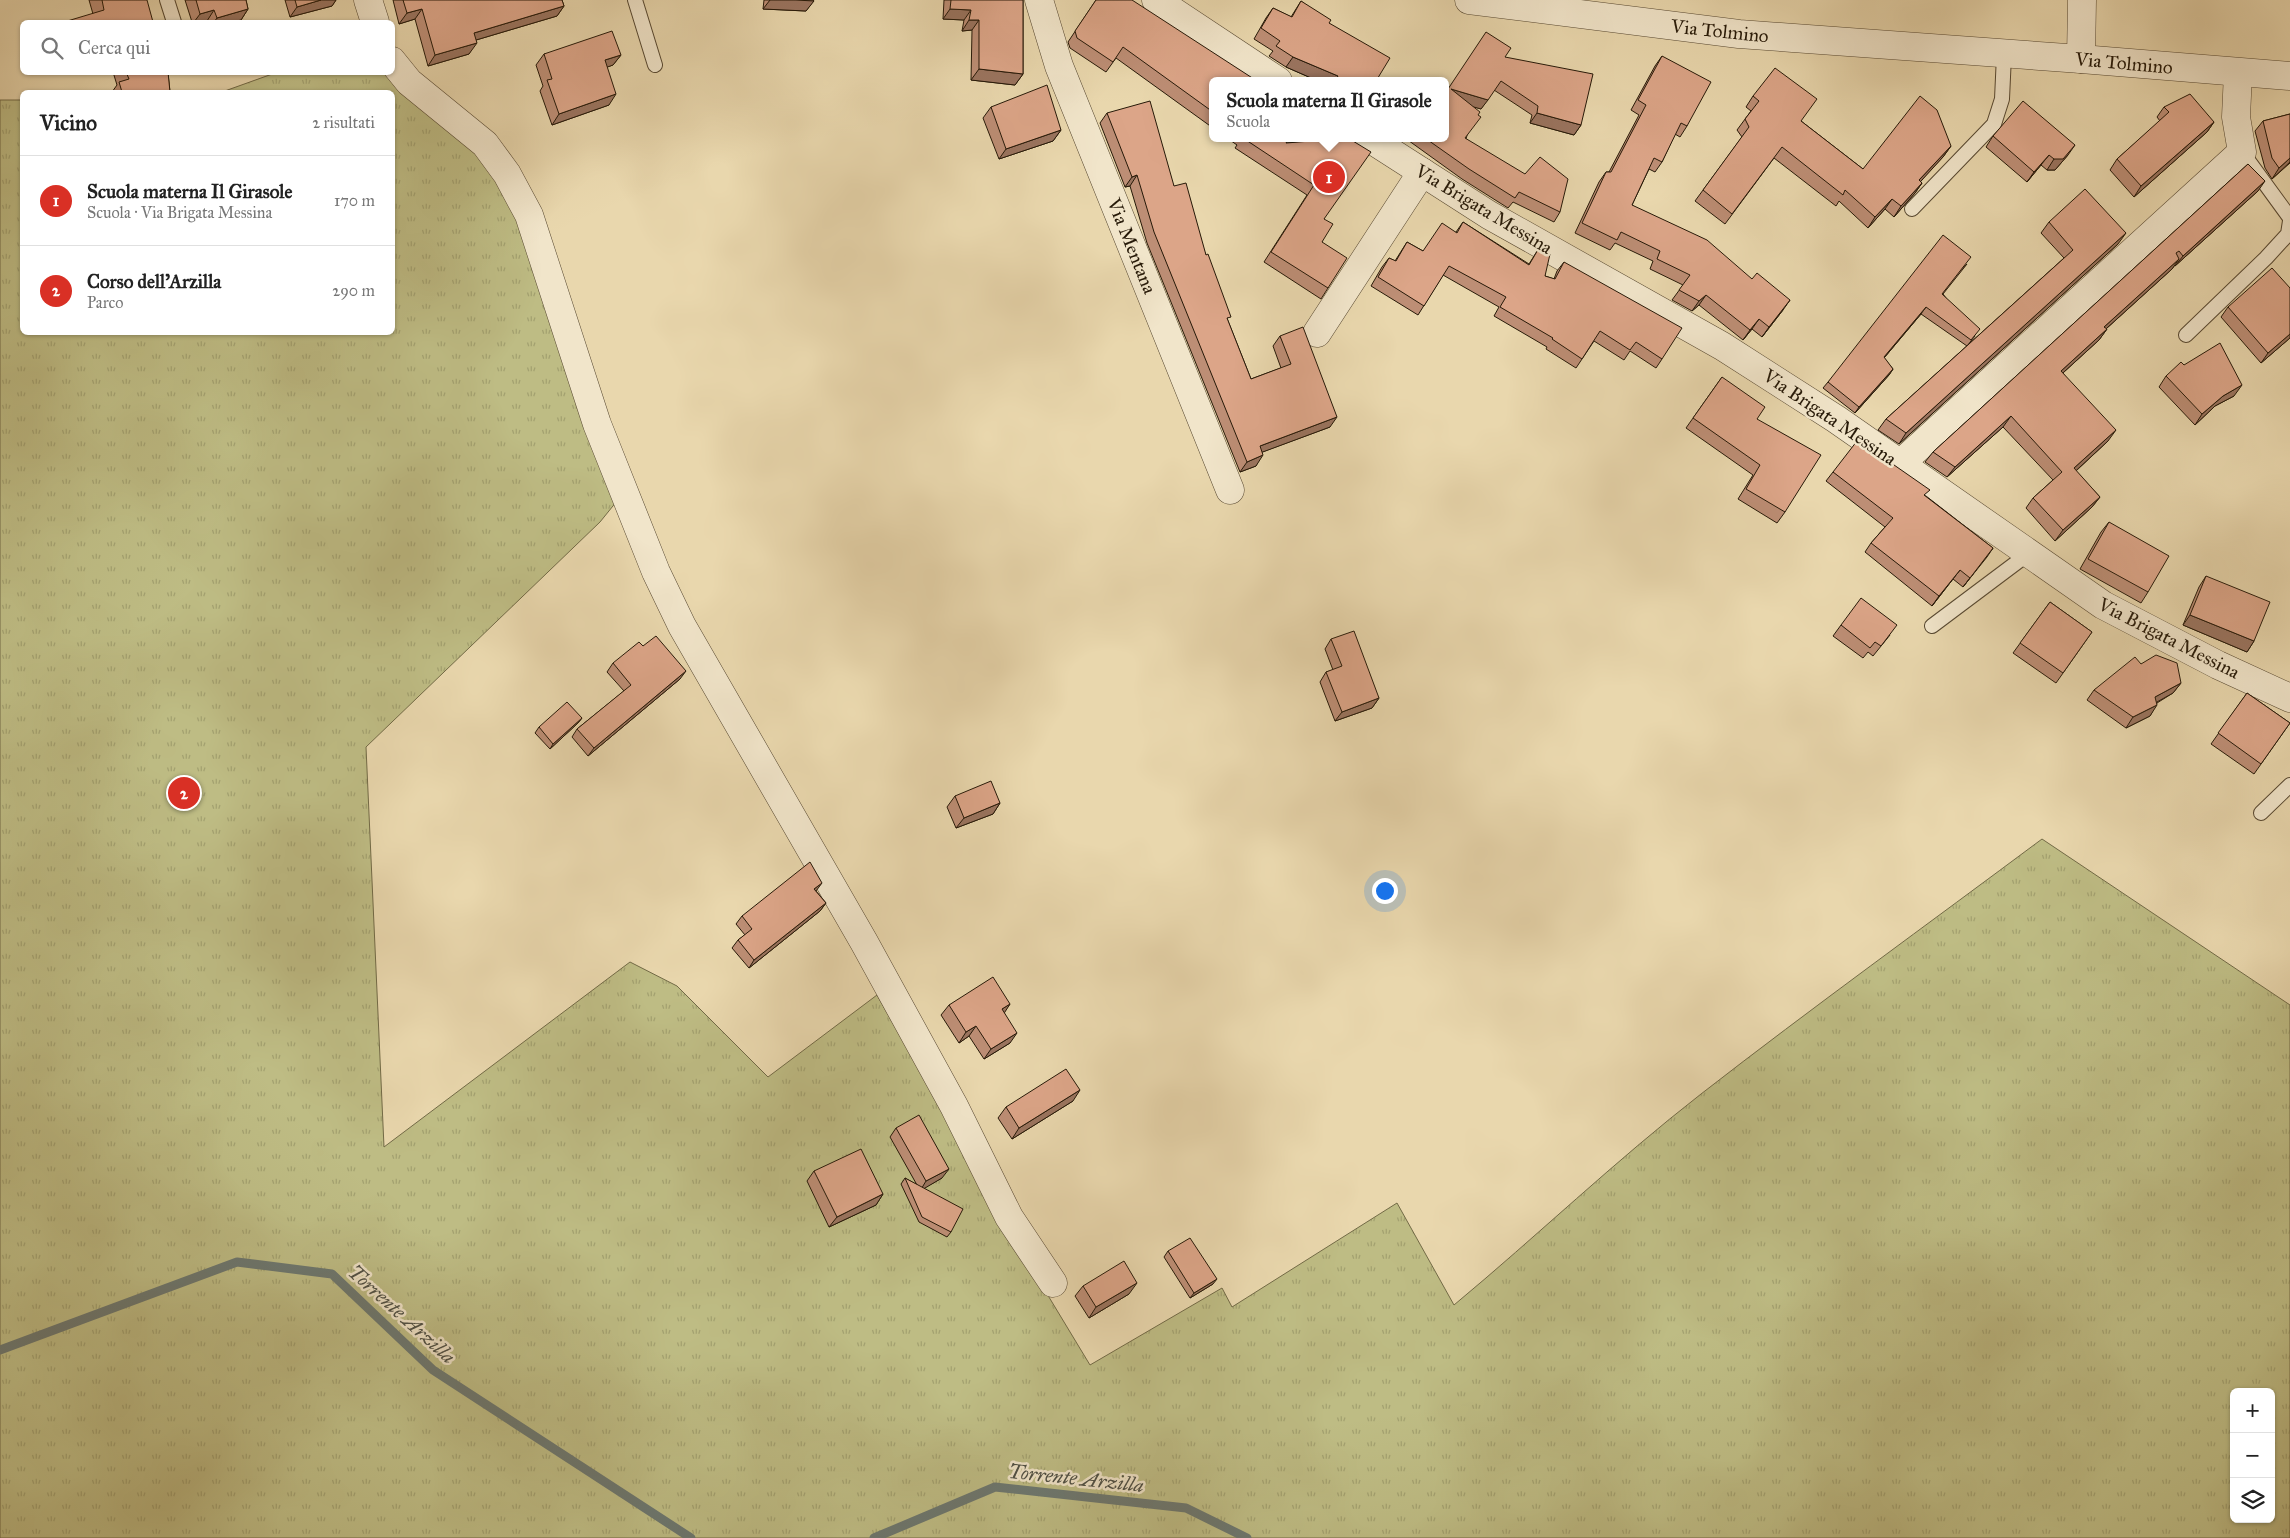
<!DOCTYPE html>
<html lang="it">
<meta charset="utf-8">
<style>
:root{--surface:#fff;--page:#f6f6f6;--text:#222;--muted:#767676;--line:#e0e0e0;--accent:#d93025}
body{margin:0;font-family:"IM FELL Great Primer",serif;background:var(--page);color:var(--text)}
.controls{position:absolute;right:15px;bottom:15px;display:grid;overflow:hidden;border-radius:8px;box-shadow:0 1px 4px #0004}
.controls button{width:45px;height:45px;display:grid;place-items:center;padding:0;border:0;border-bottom:1px solid var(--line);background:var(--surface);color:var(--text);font:25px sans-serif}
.you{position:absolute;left:1384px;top:890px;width:18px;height:18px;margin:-12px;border:4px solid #fff;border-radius:50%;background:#1a73e8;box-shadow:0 0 0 8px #1a73e833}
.badge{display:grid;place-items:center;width:32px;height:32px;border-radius:50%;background:var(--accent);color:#fff;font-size:16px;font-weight:700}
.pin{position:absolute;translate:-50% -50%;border:2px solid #fff;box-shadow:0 1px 5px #0006}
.popup{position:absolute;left:1209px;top:77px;width:240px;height:65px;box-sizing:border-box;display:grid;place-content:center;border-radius:8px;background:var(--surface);filter:drop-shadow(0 1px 4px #0005);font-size:16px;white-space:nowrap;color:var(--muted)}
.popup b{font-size:19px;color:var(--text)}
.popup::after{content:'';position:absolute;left:50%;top:100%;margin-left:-10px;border:10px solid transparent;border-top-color:var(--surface)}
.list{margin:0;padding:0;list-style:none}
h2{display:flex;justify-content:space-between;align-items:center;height:65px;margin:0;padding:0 20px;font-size:21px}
h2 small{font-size:16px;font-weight:400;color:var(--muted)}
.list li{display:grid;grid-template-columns:32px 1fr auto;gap:15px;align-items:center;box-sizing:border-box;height:90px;padding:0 20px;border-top:1px solid var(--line)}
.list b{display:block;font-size:19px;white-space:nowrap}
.list p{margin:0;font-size:16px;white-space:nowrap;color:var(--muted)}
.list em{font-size:16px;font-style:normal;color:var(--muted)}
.icon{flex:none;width:28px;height:28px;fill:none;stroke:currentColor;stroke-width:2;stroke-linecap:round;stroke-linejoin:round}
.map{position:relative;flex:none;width:2290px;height:1538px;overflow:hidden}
.search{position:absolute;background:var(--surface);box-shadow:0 1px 4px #0004;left:20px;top:20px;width:375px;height:55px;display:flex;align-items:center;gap:12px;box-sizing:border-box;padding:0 18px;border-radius:8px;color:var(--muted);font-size:19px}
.panel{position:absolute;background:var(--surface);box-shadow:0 1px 4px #0004;left:20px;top:90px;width:375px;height:245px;border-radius:8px}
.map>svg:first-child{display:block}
.grass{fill:url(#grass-tufts);stroke:#726a46;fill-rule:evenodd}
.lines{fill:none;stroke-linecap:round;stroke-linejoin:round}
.stream{stroke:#6d7870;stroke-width:9}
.service-casing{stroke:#574831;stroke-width:16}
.minor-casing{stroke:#574831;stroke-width:29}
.service{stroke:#f1e5ca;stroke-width:14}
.minor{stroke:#f1e5ca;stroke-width:28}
.wall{fill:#bd8e75;stroke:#261908}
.shaded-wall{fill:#9a745f;stroke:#261908}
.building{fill:#dca588;stroke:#261908}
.labels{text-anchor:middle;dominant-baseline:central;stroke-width:5;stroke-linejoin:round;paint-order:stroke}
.street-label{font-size:19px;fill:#261908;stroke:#f1e5ca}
.water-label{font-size:20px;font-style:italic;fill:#4f5045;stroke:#f1e5ca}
</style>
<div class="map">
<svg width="2290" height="1538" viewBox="0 0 2290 1538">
<defs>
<pattern id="grass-tufts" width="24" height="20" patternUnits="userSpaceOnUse" patternTransform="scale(1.25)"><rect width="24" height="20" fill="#bebc84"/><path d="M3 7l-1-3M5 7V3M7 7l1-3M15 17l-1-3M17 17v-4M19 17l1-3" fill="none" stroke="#a3a170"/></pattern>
</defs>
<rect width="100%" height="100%" fill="#e9d7ad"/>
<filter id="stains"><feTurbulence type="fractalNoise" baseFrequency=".004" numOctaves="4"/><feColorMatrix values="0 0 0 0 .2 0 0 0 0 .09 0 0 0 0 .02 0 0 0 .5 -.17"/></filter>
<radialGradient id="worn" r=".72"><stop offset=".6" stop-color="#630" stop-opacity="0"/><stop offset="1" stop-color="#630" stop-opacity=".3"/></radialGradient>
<path class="grass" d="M 392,72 L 462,129 L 509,198 L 617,501 L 600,522 L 366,747 L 384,1147 L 630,962 L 677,986 L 768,1077 L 877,995 L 1032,1269 L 1090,1365 L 1222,1288 L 1232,1307 L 1397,1203 L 1454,1305 C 1537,1236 1615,1161 1701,1094 C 1813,1007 1928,924 2042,839 L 2290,1005 L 2290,1538 L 0,1538 L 0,100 L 22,100 L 22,332 L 392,332 L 392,92 L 222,92 L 275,73 ZM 2234,1392 L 2271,1392 L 2271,1519 L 2234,1519 Z"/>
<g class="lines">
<g class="stream">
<polyline points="0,1350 237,1262 332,1274 433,1370 691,1538"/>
<polyline points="874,1538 995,1487 1186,1508 1247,1538"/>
</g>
<g class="service-casing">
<g id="service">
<polyline points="167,0 174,22"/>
<polyline points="635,0 655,65"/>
<polyline points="2242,152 2290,218"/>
<polyline points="1912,209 1994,124 2002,99 2004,55"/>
<polyline points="2186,335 2266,258 2288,234 2290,221"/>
<polyline points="1932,626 2028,554"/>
<polyline points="2261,813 2290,785"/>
</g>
</g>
<g class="minor-casing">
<g id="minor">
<polyline points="368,0 375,22"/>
<polyline points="1039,0 1059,66 1230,490"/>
<polyline points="1156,0 1278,81"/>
<polyline points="1469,0 1739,34 2081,59 2290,76"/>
<polyline points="2081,59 2082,0"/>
<polyline points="392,61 409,82 485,144 507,174 529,215 597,424 656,572 682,626 864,942 954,1106 1009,1217 1053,1283"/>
<polyline points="1369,138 1489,215 1722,346 1836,419 2103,605 2218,665 2290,698"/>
<polyline points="1317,333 1422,172"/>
<polyline points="1900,464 2242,152 2236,117 2238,73"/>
</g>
</g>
<use href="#service" class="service"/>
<use href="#minor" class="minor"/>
</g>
<g class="wall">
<polygon points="89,0 147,0 93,14"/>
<polygon points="185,0 246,0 248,9 241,20 232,22 208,22 207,21 200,22 192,22"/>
<polygon points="285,0 336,0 332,6 290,17"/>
<polygon points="393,0 562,0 564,6 557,16 476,40 469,54 428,66 415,19 399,24"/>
<polygon points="764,0 814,0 806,11 763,9"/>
<polygon points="944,0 1023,0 1023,74 1015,85 971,80 972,30 962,31 964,20 943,19"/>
<polygon points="1096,0 1213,81 1213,128 1116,58 1106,72 1070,48 1068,42"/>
<polygon points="1301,1 1329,23 1376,81 1318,81 1286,67 1269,56 1273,51 1254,39 1266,18 1273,8 1291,17"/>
<polygon points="544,54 621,55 613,65 607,67 609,105 552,125 540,91 543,86 536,65"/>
<polygon points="1662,56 1687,126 1680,137 1675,134 1662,162 1655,172 1649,169 1632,205 1783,310 1762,337 1752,329 1743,340 1699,305 1692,311 1672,300 1683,285 1650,269 1653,261 1615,243 1610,250 1575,233 1599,182 1606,172 1609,172 1639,115 1631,110 1655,66"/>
<polygon points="1505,57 1581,125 1574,135 1530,123 1532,115 1494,90 1481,109 1475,107 1466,139 1560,212 1554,222 1513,202 1508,208 1462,179 1405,138 1445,138 1446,92"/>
<polygon points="113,72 169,72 168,73 170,92 112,92 117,85"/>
<polygon points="1753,96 1801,121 1863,169 1951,146 1943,157 1920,181 1922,183 1915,193 1894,217 1885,209 1868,228 1839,201 1836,206 1774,158 1725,224 1695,201 1742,137 1737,130 1751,111 1746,107"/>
<polygon points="991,107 1061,130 1053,141 999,159 983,118"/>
<polygon points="2164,107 2214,122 2207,132 2134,197 2110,170 2117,159 2160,121 2157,117"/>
<polygon points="1107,113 1174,186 1206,255 1228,321 1251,379 1281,368 1273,346 1280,336 1330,427 1262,452 1256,466 1240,472 1147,243 1130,186 1125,187 1100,123"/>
<polygon points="2290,114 2290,163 2272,179 2265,168 2255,131 2263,121"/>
<polygon points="1993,136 2068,155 2055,170 2047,170 2041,165 2027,182 1986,147"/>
<polygon points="1227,138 1289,138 1286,143 1348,138 1324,219 1322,242 1328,288 1321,299 1264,262 1307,195 1235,148 1237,145"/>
<polygon points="2248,164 2258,191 2175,266 2175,265 2172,269 2106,329 2107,329 2099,340 2063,373 2108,441 2076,471 2100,497 2092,507 2055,541 2026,508 2033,498 2053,480 2003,427 1947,477 1925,462 1933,452"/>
<polygon points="1463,222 1529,264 1539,248 1545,276 1554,279 1557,271 1564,262 1662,359 1656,368 1630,351 1624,360 1594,341 1576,368 1546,349 1547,347 1494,316 1499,307 1443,275 1418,315 1371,286 1382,267 1389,258 1395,261 1407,242 1423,251 1456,232"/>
<polygon points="2049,222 2118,244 1899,444 1878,430 1886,419 2064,258 2041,233"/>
<polygon points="1967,264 1943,294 1975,336 1967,346 1921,314 1884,358 1893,369 1889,375 1855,413 1823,388 1828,382"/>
<polygon points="2290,288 2290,338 2261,363 2221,317 2228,307"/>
<polygon points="2184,365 2234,396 2215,406 2195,425 2159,387 2166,376"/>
<polygon points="1722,377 1757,419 1785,512 1777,523 1738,499 1753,475 1686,428"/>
<polygon points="1833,472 1926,496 1993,548 1963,587 1953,579 1932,606 1865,552 1871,543 1885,527 1826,481"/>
<polygon points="2109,522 2148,592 2141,603 2080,569 2101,532"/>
<polygon points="2206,576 2254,641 2247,652 2183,625 2199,587"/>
<polygon points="2050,602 2092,632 2056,683 2013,653"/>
<polygon points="1841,625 1890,635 1873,656 1868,652 1863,658 1833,636"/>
<polygon points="1331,639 1379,698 1372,708 1335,721 1320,682 1326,672 1333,670 1325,649"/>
<polygon points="613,663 680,679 588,756 572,737 577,729 624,691 607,672"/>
<polygon points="2141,664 2181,683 2173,693 2157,703 2150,716 2126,728 2087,700 2094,690"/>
<polygon points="2247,693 2290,723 2254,774 2211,744"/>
<polygon points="582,718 578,723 550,749 535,733 539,727"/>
<polygon points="955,796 1000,803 993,814 956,828 947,807"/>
<polygon points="816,891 826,903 820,911 749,968 732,948 738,940 745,935 736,924 742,916"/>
<polygon points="1010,1004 1004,1012 1010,1043 984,1059 969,1036 959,1043 941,1015 949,1005"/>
<polygon points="1073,1101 1012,1139 998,1118 1006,1107"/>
<polygon points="896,1128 942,1178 924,1188 951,1232 947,1237 919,1222 901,1184 905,1178 917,1185 890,1137"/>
<polygon points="814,1171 883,1194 876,1205 829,1227 807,1181"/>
<polygon points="1168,1251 1213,1284 1190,1298 1164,1257"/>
<polygon points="1083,1286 1129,1294 1089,1318 1075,1296"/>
</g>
<g class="shaded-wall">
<polygon points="321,0 336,0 332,6 290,17 297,7"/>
<polygon points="770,0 796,0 814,1 806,11 763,9"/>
<polygon points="564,6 557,16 466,43 474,33"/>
<polygon points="248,9 241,20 232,22 214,22 217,18"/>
<polygon points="422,9 415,19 399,24 407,13"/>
<polygon points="950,9 971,10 964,20 943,19"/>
<polygon points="214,10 207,21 200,22 194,22 200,14"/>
<polygon points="969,20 979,20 972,30 962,31"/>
<polygon points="477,43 469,54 428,66 435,55"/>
<polygon points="621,55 613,65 597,71 605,60"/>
<polygon points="1293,57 1338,76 1334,81 1318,81 1286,67"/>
<polygon points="979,69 1023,74 1015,85 971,80"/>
<polygon points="1451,89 1488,100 1481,109 1445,99"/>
<polygon points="616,94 609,105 552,125 559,114"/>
<polygon points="1537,113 1581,125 1574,135 1530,123"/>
<polygon points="2214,122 2207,132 2134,197 2141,186"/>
<polygon points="1061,130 1053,141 999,159 1006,149"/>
<polygon points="2075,145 2068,155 2055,170 2047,170 2054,159"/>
<polygon points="1951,146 1943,157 1912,191 1919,180"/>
<polygon points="2049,155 2041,165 2027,182 2034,172"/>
<polygon points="2290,158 2290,162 2272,179 2279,168"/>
<polygon points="1137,175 1130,186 1125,187 1132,177"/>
<polygon points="2265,181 2258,191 2175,266 2183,256"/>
<polygon points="1922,183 1915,193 1894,217 1901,206"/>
<polygon points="1892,199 1885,209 1868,228 1875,217"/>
<polygon points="2126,233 2118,244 1899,444 1906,433"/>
<polygon points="2179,259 2172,269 2097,337 2104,327"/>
<polygon points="1706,295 1699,305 1692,311 1699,301"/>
<polygon points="1790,300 1783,310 1762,337 1769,327"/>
<polygon points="1926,307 1921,314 1879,364 1884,357"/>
<polygon points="1759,319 1752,329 1743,340 1750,330"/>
<polygon points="2107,329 2099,340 2054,381 2061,371"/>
<polygon points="2290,334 2290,338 2261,363 2268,353"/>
<polygon points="1893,369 1889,375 1855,413 1859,407"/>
<polygon points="2242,385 2234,396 2215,406 2195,425 2202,414 2223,396"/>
<polygon points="2011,416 2003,427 1947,477 1955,467"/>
<polygon points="1337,417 1330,427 1252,456 1260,446"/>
<polygon points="2116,430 2108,441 2067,479 2074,468"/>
<polygon points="1263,455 1256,466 1240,472 1247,462"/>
<polygon points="2100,497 2092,507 2055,541 2063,530"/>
<polygon points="1993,548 1987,557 1963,587 1970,578"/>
<polygon points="1960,570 1932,606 1939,596"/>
<polygon points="2190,615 2254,641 2247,652 2183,625"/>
<polygon points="686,671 680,679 588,756 594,748"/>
<polygon points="2181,683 2173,693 2148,707 2155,697"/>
<polygon points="1379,698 1372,708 1335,721 1342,712"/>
<polygon points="2157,705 2150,716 2126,728 2133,717"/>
<polygon points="582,718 578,723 550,749 553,744"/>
<polygon points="1000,803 993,814 956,828 964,818"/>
<polygon points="822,883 816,891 814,889"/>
<polygon points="826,903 820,911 749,968 754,960"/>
<polygon points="1010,1004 1003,1015 1002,1009"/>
<polygon points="976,1026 969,1036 959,1043 966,1032"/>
<polygon points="1017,1033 1010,1043 984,1059 991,1049"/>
<polygon points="1080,1090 1073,1101 1012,1139 1019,1128"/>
<polygon points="949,1169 942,1178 920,1191 926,1181"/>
<polygon points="883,1194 876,1205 829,1227 837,1217"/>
<polygon points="1217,1279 1213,1284 1190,1298 1194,1293"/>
<polygon points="1137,1283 1129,1294 1089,1318 1096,1307"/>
</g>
<g class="building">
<polygon points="102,0 147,0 153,22 64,22 104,10"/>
<polygon points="196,0 246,0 248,9 217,18 214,10 200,14"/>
<polygon points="295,0 321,0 297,7"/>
<polygon points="403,0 562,0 564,6 474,33 477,43 435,55 422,9 407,13"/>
<polygon points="951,0 1023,0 1023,74 979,69 979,20 969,20 971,10 950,9"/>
<polygon points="1096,0 1132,0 1257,81 1213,81 1213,112 1123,47 1113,62 1077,38 1075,31"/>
<polygon points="1301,1 1331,20 1329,23 1390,58 1376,81 1335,81 1338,76 1293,57 1276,46 1280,41 1261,28 1273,8 1292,17"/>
<polygon points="612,31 621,55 605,60 616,94 559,114 547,80 552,79 544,54"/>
<polygon points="1486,32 1511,48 1505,57 1593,74 1581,125 1537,113 1538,106 1501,81 1488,100 1451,89 1480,112 1478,115 1481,117 1465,138 1525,174 1540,157 1568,179 1560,212 1519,192 1515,198 1469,169 1425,138 1445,138 1445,91 1446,92"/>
<polygon points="1662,56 1711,82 1687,126 1681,123 1662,162 1654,158 1632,205 1707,240 1752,279 1757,273 1790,300 1769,327 1759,319 1750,330 1706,295 1699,301 1679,290 1690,275 1657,259 1660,251 1621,232 1617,240 1582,223 1606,172 1611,172 1646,105 1638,100"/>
<polygon points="1775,68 1817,99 1801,121 1863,169 1920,96 1937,110 1951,146 1919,180 1922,183 1901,206 1892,199 1875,217 1845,190 1843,195 1782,147 1732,214 1703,190 1749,127 1745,119 1759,101 1753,96"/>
<polygon points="126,72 168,72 170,92 122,92 119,82 129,79"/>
<polygon points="1047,85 1061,130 1006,149 991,107"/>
<polygon points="2190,94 2214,122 2141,186 2117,159 2169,112 2164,107"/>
<polygon points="1150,101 1174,186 1186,183 1206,255 1208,254 1231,317 1227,318 1251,379 1291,364 1280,336 1303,327 1337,417 1260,446 1263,455 1247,462 1154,232 1137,175 1132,177 1107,113"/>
<polygon points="2023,101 2075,145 2063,159 2054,159 2049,155 2034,172 1993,136"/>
<polygon points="2290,114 2290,158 2279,168 2272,158 2263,121"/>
<polygon points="1243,138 1289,138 1286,143 1348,138 1371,152 1324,219 1333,224 1322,242 1347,258 1328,288 1271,252 1314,185"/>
<polygon points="2248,164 2265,181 2183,256 2179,251 2176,253 2179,259 2104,327 2107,329 2061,371 2116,430 2074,468 2100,497 2063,530 2033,498 2062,472 2011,416 1955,467 1933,452"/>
<polygon points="2085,189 2126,233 1906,433 1886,419 2073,250 2049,222"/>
<polygon points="1463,222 1529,265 1539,248 1550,254 1545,276 1555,279 1564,262 1682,328 1662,359 1636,342 1630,350 1600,331 1582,359 1552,339 1553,338 1500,307 1506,297 1449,266 1424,306 1378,277 1389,258 1396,261 1407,242 1423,251 1442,223 1457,233"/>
<polygon points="1943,235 1971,257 1942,294 1980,329 1971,340 1926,307 1884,357 1893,369 1859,407 1828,382"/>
<polygon points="2272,268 2290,288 2290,334 2268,353 2228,307"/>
<polygon points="2220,343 2242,385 2223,396 2202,414 2166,376 2181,362 2184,365"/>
<polygon points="1722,377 1765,407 1757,419 1821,455 1785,512 1746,489 1760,465 1693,418"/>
<polygon points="1857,441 1859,444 1861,442 1930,490 1924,495 1993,548 1970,578 1960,570 1939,596 1871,543 1893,518 1833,472"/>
<polygon points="2109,522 2169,556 2148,592 2088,559"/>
<polygon points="2206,576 2270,602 2254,641 2190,615"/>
<polygon points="1861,598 1897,625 1881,646 1875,642 1870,648 1841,625"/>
<polygon points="2050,602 2092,632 2063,673 2020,643"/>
<polygon points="1354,631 1379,698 1342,712 1326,672 1342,666 1331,639"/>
<polygon points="656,636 686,671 594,748 577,729 631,685 613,663 639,642 643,646"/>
<polygon points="2156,655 2177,663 2181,683 2155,697 2157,705 2133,717 2094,690 2135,657 2141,664"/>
<polygon points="2247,693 2290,723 2261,764 2218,733"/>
<polygon points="567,702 582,718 553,744 539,727"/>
<polygon points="991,781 1000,803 964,818 955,796"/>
<polygon points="810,862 822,883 814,889 826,903 754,960 738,940 752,929 742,916"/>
<polygon points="993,977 1010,1004 1002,1009 1017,1033 991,1049 976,1026 966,1032 949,1005"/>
<polygon points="1066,1069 1080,1090 1019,1128 1006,1107"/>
<polygon points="919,1115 949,1169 926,1181 896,1128"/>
<polygon points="861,1149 883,1194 837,1217 814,1171"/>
<polygon points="905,1178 963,1209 951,1232 922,1217"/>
<polygon points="1190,1238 1217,1279 1194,1293 1168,1251"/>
<polygon points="1124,1261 1137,1283 1096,1307 1083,1286"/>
</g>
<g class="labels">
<g class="street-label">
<text transform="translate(1720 31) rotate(6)">Via Tolmino</text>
<text transform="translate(2124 63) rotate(5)">Via Tolmino</text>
<text transform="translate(1484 209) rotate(31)">Via Brigata Messina</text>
<text transform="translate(1132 246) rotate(68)">Via Mentana</text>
<text transform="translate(1830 417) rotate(34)">Via Brigata Messina</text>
<text transform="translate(2169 638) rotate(27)">Via Brigata Messina</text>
</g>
<g class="water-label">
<text transform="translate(402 1314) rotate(42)">Torrente Arzilla</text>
<text transform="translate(1076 1478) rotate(6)">Torrente Arzilla</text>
</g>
</g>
<rect width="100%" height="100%" filter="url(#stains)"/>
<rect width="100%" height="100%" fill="url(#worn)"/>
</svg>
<div class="controls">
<button>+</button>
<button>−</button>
<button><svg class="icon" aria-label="layers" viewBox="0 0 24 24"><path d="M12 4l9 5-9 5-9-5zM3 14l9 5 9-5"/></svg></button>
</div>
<div class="you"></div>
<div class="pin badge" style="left:1329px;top:177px">1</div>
<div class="popup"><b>Scuola materna Il Girasole</b>Scuola</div>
<div class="pin badge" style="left:184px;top:793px">2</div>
<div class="search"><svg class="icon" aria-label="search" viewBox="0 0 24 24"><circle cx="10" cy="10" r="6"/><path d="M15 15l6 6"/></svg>Cerca qui</div>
<section class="panel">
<h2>Vicino<small>2 risultati</small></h2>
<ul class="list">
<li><span class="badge">1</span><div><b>Scuola materna Il Girasole</b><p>Scuola · Via Brigata Messina</p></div><em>170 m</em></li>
<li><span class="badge">2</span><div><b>Corso dell'Arzilla</b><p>Parco</p></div><em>290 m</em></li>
</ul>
</section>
</div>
